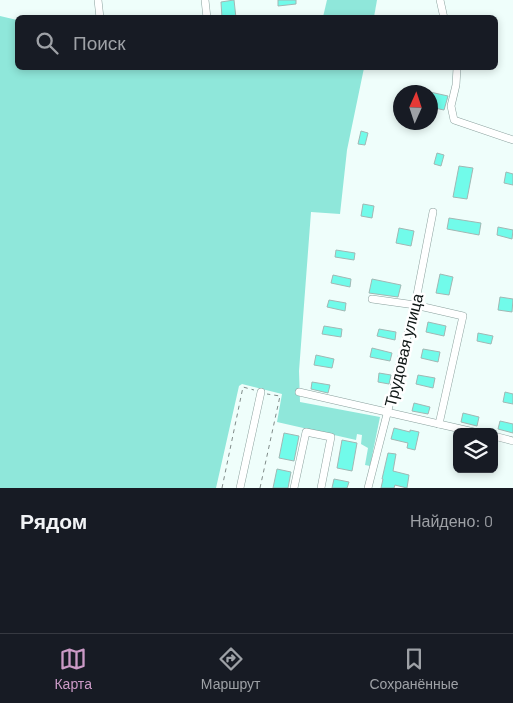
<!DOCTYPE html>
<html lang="ru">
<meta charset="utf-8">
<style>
:root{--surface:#171b24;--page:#20242c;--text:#f1f3f6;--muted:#9ea1a6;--line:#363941;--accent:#cb9ac6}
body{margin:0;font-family:Barlow,sans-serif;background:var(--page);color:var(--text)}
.controls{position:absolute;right:15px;bottom:15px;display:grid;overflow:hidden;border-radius:8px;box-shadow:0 2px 8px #0003}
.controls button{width:45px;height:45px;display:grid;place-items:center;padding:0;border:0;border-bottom:1px solid var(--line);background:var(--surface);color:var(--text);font:25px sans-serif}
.compass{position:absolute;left:393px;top:85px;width:45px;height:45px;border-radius:50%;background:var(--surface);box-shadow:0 2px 8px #0003;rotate:3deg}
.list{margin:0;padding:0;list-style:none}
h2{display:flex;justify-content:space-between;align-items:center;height:65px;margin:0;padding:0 20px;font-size:21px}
h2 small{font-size:16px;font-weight:400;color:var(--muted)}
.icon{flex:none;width:28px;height:28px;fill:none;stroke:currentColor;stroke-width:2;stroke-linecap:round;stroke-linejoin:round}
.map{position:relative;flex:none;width:513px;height:488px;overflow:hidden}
.search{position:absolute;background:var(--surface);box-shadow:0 2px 8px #0003;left:15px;right:15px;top:15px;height:55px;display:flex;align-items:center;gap:12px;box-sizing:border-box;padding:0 18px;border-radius:8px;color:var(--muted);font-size:19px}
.sheet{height:145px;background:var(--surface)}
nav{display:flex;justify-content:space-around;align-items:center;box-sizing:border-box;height:70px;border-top:1px solid var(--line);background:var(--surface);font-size:14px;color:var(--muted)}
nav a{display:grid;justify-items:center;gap:2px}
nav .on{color:var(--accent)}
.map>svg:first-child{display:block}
.green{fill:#8fe7da}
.building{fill:#71fbea;stroke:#a1b8b4}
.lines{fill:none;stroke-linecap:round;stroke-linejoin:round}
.minor-casing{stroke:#8aa09d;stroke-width:8}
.path{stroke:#808b89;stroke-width:1;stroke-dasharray:4 4;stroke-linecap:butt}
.minor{stroke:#fff;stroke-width:7}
.labels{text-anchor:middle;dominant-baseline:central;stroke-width:5;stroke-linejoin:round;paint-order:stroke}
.street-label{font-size:16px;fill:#0d1514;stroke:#fff}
</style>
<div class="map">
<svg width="513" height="488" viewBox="0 0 513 488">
<rect width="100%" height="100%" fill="#effefb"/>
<g class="green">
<polygon points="327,0 377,0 374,17 323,17"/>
<polygon points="0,16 17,20 18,68 257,68 262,69 263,68 364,68 347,150 340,214 311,212 299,371 300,402 380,417 370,466 365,465 368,448 361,444 362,435 357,434 356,440 277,422 282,394 242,384 239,386 216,488 0,488"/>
</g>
<g class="building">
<polygon points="234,0 236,18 222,18 221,2"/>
<polygon points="278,0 296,0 296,4 278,6"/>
<polygon points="430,92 448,96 444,110 430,107"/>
<polygon points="361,131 368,133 365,145 358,144"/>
<polygon points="437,153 444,155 441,166 434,164"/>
<polygon points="459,166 473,168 467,199 453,197"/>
<polygon points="506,172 513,174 513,185 504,183"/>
<polygon points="363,204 374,206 372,218 361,216"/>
<polygon points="449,218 481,223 479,235 447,229"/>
<polygon points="498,227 513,230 512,239 497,235"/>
<polygon points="399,228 414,231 411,246 396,243"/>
<polygon points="336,250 355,253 354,260 335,257"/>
<polygon points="440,274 453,277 449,295 436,293"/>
<polygon points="333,275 351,279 350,287 331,283"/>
<polygon points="372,279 401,285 398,297 369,293"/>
<polygon points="500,297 513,299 512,312 498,310"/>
<polygon points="329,300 346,303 345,311 327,307"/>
<polygon points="428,322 446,326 444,336 426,332"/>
<polygon points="324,326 342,329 341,337 322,334"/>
<polygon points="379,329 396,332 395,340 377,336"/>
<polygon points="478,333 493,336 491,344 477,341"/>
<polygon points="372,348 392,353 390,361 370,357"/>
<polygon points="423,349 440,352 438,362 421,358"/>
<polygon points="316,355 334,359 332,368 314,365"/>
<polygon points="379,373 391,375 389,384 378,382"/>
<polygon points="418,375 435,378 433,388 416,384"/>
<polygon points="312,382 330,385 328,393 311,389"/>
<polygon points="505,392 513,394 513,404 503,402"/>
<polygon points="414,403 430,407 428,414 412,411"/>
<polygon points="463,413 479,417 477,426 461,422"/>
<polygon points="500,421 513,424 513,433 498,429"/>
<polygon points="394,428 410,432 410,430 419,432 415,450 407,448 408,443 391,439"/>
<polygon points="284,433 299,436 294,461 279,458"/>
<polygon points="342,440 357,443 352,471 337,468"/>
<polygon points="388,453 396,454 393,471 409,475 407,488 395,485 394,488 381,488 383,479 382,479"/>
<polygon points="277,469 291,472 288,488 273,488"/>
<polygon points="334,479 349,482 347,488 332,488"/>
</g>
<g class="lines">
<g class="minor-casing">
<g id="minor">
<polyline points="98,0 100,18"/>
<polyline points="205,0 207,18"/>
<polyline points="440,0 444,18"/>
<polyline points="457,68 456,85 451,106 454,120 513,140"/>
<polyline points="372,299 415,305 463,316 439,424"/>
<polyline points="299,392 474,432"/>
<polyline points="494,436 513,441"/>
<polyline points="240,488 261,392"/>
<polyline points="294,488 306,432 331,437 321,488"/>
<polyline points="368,488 415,305 433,212"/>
</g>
</g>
<g class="path">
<polyline points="222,488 243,387 254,390"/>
<polyline points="260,488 280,396 267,394"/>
</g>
<use href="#minor" class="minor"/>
</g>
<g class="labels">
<g class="street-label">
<text transform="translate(403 350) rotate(-76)">Трудовая улица</text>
</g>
</g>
</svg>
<div class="controls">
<button><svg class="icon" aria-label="layers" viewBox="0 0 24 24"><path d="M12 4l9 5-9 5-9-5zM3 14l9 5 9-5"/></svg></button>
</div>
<svg class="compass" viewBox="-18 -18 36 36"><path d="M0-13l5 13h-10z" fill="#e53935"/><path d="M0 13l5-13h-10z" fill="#9ea1a6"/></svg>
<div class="search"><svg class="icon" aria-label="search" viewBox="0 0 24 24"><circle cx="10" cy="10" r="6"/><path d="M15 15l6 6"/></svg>Поиск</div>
</div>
<section class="sheet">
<h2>Рядом<small>Найдено: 0</small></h2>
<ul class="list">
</ul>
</section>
<nav>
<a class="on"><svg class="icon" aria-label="map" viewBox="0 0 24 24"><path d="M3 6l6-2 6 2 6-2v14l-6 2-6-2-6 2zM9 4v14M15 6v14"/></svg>Карта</a>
<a><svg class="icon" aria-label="directions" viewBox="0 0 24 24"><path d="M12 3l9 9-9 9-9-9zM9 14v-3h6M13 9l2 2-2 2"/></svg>Маршрут</a>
<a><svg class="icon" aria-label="saved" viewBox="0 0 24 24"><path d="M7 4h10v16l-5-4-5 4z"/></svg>Сохранённые</a>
</nav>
